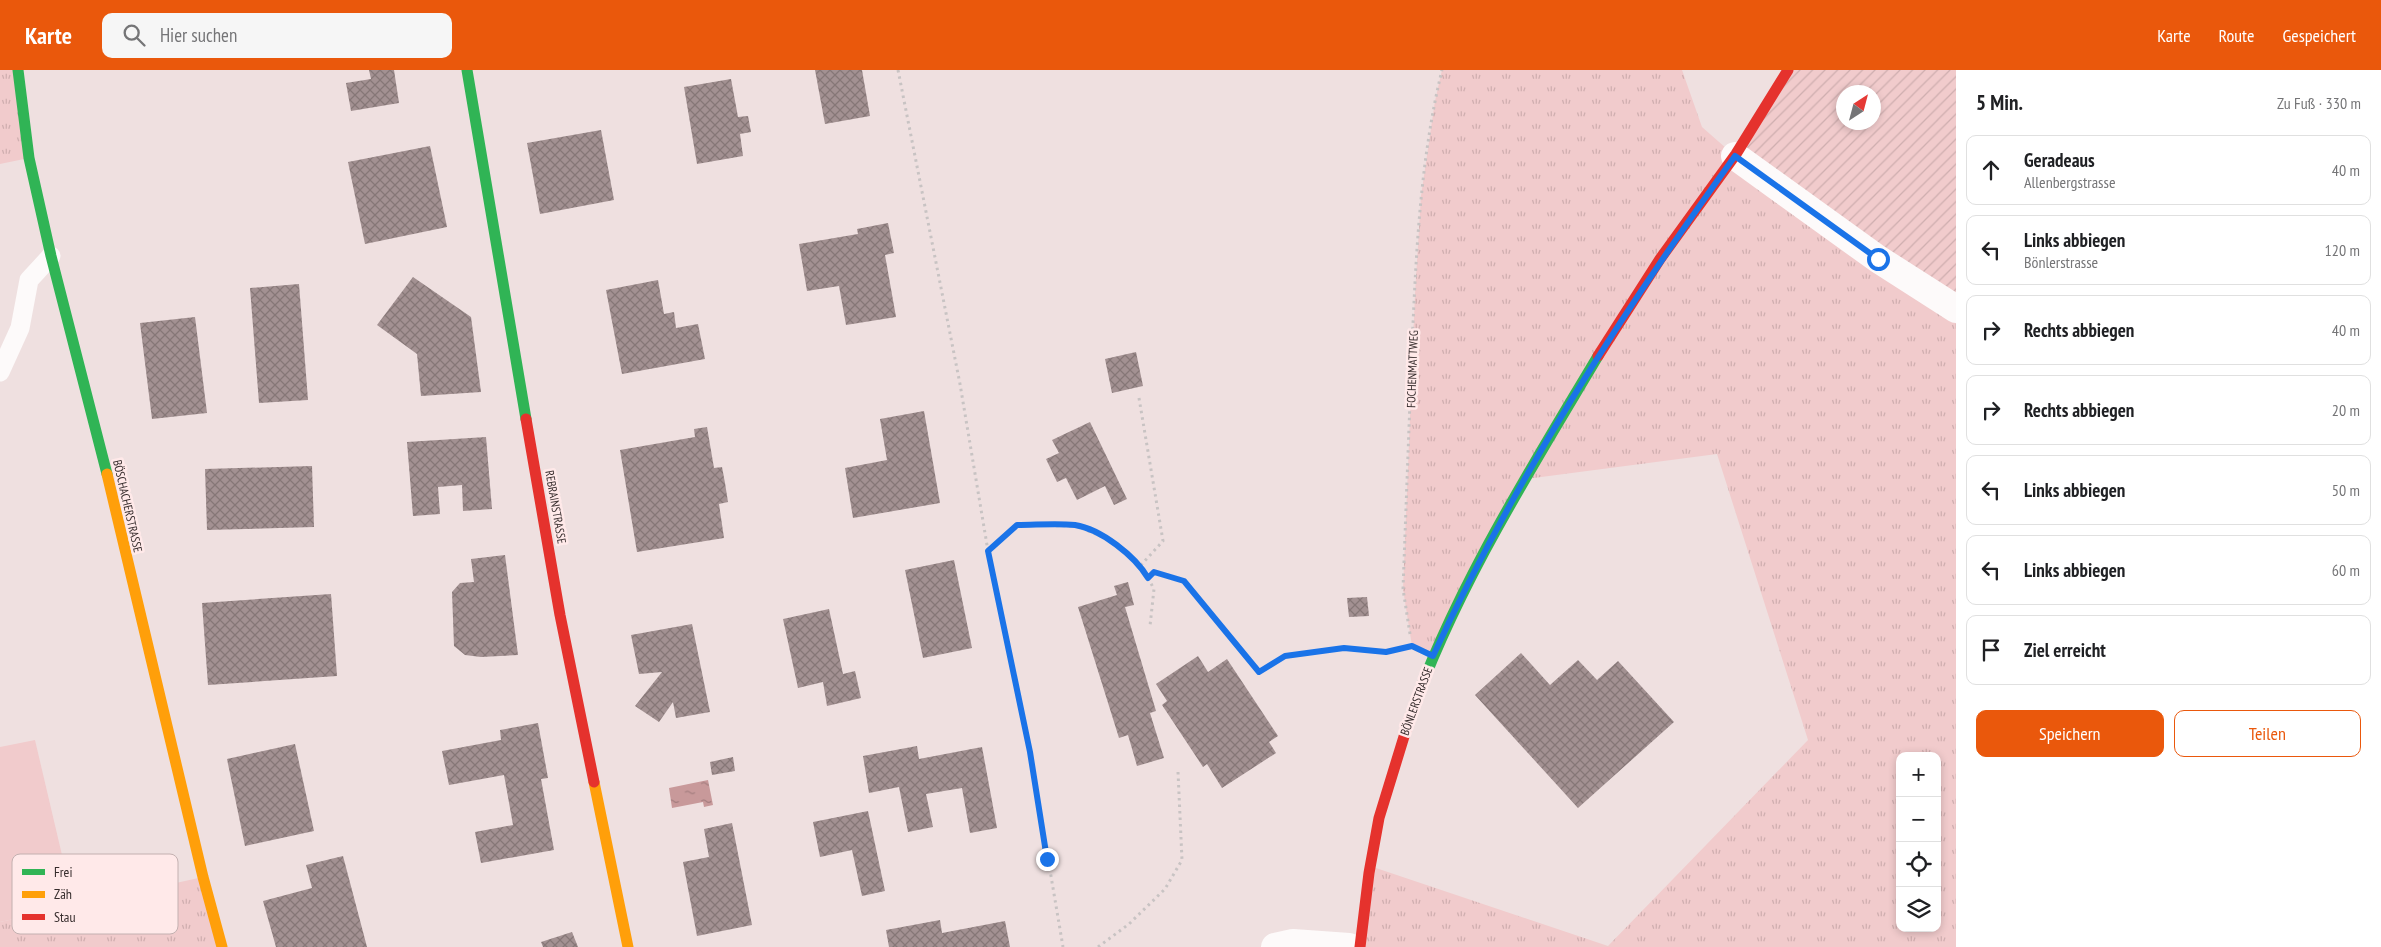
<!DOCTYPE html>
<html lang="de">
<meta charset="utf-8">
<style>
:root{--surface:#fff;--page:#f6f6f6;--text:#202124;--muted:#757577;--line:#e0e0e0;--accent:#ea580c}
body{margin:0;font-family:"PT Sans Narrow",sans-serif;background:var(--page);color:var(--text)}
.controls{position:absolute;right:15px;bottom:15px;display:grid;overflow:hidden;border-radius:10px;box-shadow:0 2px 8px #0003}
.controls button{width:45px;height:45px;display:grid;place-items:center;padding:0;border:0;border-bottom:1px solid var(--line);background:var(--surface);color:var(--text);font:25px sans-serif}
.compass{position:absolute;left:1836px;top:15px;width:45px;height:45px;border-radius:50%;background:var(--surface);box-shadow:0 2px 8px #0003;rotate:36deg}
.stop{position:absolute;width:15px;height:15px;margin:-11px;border:4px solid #1a73e8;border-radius:50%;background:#fff}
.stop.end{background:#1a73e8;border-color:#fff;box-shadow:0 1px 5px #0008}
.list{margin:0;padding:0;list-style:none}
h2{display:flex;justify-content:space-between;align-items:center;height:65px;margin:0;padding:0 20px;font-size:21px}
h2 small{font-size:16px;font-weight:400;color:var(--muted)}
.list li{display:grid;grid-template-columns:32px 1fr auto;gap:15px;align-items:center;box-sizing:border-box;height:70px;margin:0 10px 10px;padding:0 10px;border:1px solid var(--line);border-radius:10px}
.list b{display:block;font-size:19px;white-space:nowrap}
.list p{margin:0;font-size:16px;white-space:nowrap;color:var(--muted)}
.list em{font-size:16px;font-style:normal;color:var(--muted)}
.actions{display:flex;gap:10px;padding:15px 20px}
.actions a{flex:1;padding:11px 0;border:1px solid var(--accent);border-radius:10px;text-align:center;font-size:18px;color:var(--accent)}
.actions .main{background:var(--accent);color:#fff}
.icon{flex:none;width:28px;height:28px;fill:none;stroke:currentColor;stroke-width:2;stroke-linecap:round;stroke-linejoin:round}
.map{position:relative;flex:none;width:1956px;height:877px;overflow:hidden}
header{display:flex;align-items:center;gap:30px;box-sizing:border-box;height:70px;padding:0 25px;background:var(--accent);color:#fff}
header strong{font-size:24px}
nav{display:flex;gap:28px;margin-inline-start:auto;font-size:18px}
.search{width:350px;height:45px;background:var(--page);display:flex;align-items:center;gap:12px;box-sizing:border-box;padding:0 18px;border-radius:10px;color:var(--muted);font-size:19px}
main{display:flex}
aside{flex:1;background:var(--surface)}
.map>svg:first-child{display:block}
.grass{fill:url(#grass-tufts);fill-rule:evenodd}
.garden{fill:url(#garden-furrows);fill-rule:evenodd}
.pitch{fill:#f1cbcc}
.water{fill:url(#water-ripples)}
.building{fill:url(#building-cross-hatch)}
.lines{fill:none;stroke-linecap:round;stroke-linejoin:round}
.path{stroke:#c8c3c3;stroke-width:3;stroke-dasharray:2.5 4;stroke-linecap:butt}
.lane{stroke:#fdfafa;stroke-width:19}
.street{stroke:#fdfafa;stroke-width:28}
.fast{stroke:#30b455;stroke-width:11}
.slow{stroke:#ff9f0a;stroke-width:11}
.jam{stroke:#e5322d;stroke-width:11}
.route{stroke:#1a73e8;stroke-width:6}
.labels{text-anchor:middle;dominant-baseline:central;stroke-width:5;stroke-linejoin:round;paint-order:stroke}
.street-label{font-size:12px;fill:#362c2c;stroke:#ffe9e9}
.key{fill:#ffe9e9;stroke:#c3b0b0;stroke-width:1}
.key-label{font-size:14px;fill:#362c2c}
</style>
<header>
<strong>Karte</strong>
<div class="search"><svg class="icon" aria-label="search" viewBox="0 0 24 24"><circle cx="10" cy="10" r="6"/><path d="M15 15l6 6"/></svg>Hier suchen</div>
<nav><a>Karte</a><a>Route</a><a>Gespeichert</a></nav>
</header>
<main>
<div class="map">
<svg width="1956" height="877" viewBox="0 0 1956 877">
<defs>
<pattern id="grass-tufts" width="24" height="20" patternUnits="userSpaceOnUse" patternTransform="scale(1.25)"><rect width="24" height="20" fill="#f1cbcc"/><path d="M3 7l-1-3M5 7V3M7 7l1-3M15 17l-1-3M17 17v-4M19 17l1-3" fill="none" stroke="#cfaeaf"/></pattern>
<pattern id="garden-furrows" width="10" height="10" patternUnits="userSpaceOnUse" patternTransform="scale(1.25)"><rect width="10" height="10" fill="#f1cbcc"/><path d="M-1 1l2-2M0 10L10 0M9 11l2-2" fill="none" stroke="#cfaeaf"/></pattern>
<pattern id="water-ripples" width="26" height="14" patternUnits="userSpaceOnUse" patternTransform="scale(1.25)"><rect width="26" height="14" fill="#c8999a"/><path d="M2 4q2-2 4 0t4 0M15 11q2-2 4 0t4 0" fill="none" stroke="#a37d7e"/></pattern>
<pattern id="building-cross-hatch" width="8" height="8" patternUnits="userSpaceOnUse" patternTransform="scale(1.25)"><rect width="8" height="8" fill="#a39192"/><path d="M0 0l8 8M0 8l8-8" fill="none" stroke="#867777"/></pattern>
</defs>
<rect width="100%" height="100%" fill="#efe0e0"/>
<g class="grass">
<polygon points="0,0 18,0 29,88 0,94"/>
<path d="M 1442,0 L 1682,0 L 1702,57 L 1735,86 L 1956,239 L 1956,877 L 1360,877 L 1370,796 L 1608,876 L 1808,670 L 1717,384 L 1526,409 L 1433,586 L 1412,576 L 1403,519 L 1415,224 L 1421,126 L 1435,31 ZM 1900,686 L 1937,686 L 1937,858 L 1900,858 Z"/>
<polygon points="203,807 222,877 0,877 0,852"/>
</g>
<path class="garden" d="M 1788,0 L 1956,0 L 1956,239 L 1735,86 ZM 1844,22 L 1874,22 L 1874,52 L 1844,52 Z"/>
<polygon class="pitch" points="35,670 74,836 0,852 0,677"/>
<polygon class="water" points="708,710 713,735 704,737 703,732 672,738 669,718"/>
<g class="building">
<polygon points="369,0 394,0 399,33 351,41 346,13 371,9"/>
<polygon points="815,0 862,0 870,46 825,54"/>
<polygon points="731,9 738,47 748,46 751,62 740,64 743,86 697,94 684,17"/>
<polygon points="601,60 614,130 540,144 527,73"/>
<polygon points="430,76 447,157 365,174 348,92"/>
<polygon points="888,153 894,183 885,185 896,247 846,255 839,216 807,221 799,174 858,164 857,159"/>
<polygon points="413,207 471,247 481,322 421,326 417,284 377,255"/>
<polygon points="658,210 664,244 674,242 676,258 698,254 705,289 622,304 606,220"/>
<polygon points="299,214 308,330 259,333 250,218"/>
<polygon points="195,247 207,343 152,349 140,253"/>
<polygon points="1136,282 1143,316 1112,323 1105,289"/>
<polygon points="924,341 940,433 853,448 845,398 887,390 880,349"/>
<polygon points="1090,352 1127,429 1114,435 1105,416 1077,430 1066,408 1057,412 1046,389 1059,383 1052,370"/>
<polygon points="707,357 714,398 722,397 725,413 728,432 719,434 724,468 637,482 620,380 695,367 694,359"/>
<polygon points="486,367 492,439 463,441 462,415 438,417 440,444 413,446 407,372"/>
<polygon points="312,396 314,457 207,460 205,399"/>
<polygon points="505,485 518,585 481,587 465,585 454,576 452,522 460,513 474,512 471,489"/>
<polygon points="954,490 972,578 923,588 905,500"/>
<polygon points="1128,512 1134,535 1125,537 1156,641 1150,643 1164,688 1137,696 1128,665 1119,668 1078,537 1117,525 1114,516"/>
<polygon points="331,524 337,606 208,615 202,533"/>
<polygon points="1367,527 1369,546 1349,547 1347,528"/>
<polygon points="829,539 843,604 855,601 861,628 827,636 823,612 798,618 783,549"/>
<polygon points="692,554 710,642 676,648 673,632 659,652 635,636 662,602 639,604 631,565"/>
<polygon points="1521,583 1550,615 1578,590 1597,610 1618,591 1674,652 1578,738 1475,625"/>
<polygon points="1198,586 1208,602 1227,589 1278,666 1269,672 1276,683 1222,718 1207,694 1203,697 1162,635 1167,631 1156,614"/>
<polygon points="538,653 548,708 541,709 554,780 481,793 475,762 513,755 504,705 449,715 442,681 501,670 500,660"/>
<polygon points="295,674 314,761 245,776 227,689"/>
<polygon points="917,676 919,689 982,677 997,758 970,763 962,718 926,724 933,757 908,762 899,717 869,723 863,686"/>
<polygon points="733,687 735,701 712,705 710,692"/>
<polygon points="868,741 885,821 862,826 852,780 820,787 813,752"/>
<polygon points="732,753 752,855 697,866 683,792 709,787 704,759"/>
<polygon points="343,786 367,877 276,877 263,831 312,818 306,795"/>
<polygon points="940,850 942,863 1005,851 1010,877 889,877 886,860"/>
<polygon points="572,862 578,877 543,877 541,872"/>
</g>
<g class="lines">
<g class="path">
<polyline points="898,0 960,314 988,481 1030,682 1063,877"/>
<polyline points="1139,328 1163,471 1141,495 1148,508 1154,502 1185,511 1259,602 1285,586 1344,578 1386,582 1404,578"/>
<polyline points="988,481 1017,455 1076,456 1113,471 1141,495"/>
<polyline points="1148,508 1154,519 1150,556"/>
<path d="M 1410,564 L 1403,519 C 1406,438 1409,358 1412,277 C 1416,185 1420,90 1442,0"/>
<polyline points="1098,877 1129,854 1165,819 1182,790 1178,702"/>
</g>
<polyline class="lane" points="0,302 20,258 29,210 51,186"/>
<g class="street">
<polyline points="1735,86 1878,189 1956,239"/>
<polyline points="1275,877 1293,873 1349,877"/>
</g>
<g class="fast">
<polyline points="18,0 29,88 51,186 107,404"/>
<polyline points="467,0 526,349"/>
<path d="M 1410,647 C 1455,519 1529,402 1598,286"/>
</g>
<g class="slow">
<polyline points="107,404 203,807 222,877"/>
<polyline points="594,712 628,877"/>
</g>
<g class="jam">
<polyline points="1598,286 1660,189 1736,84 1788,0"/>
<polyline points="526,349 560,545 594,712"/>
<polyline points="1360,877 1369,803 1379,748 1410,647"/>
</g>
</g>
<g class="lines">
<path class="route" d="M 1047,789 L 1030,682 L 988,481 L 1017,455 C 1036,455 1056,453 1075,455 C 1101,459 1135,486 1148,508 L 1154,502 L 1184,511 L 1259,602 L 1285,586 L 1344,578 L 1386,582 L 1412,576 L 1433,586 C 1515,409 1621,244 1735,86 L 1878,189"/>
</g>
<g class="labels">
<g class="street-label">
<text transform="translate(1412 299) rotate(-88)">FOCHENMATTWEG</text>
<text transform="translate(128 436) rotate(77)">BÖSCHACHERSTRASSE</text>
<text transform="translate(556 437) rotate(80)">REBRAINSTRASSE</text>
<text transform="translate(1416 631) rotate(-70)">BÖNLERSTRASSE</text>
</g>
</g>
<rect x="12" y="784" width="166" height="80" rx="8" class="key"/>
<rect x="22" y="799" width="23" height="6" fill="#30b455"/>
<rect x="22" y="821" width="23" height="7" fill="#ff9f0a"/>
<rect x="22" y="844" width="23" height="6" fill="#e5322d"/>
<g class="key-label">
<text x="54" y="807">Frei</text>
<text x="54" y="829">Zäh</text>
<text x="54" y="852">Stau</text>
</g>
</svg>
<div class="controls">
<button>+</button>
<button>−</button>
<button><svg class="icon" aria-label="locate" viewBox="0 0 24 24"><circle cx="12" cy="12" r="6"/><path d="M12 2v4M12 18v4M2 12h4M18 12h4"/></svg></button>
<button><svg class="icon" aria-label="layers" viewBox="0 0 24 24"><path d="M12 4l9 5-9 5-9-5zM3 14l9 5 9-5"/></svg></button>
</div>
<svg class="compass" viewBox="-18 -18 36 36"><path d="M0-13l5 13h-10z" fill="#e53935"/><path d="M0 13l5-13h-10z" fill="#757577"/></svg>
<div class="stop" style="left:1878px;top:189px"></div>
<div class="stop end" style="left:1047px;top:789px"></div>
</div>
<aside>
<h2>5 Min.<small>Zu Fuß · 330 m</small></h2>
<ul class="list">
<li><svg class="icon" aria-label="ahead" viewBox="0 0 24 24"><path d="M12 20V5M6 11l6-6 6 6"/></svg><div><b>Geradeaus</b><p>Allenbergstrasse</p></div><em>40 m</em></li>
<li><svg class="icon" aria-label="left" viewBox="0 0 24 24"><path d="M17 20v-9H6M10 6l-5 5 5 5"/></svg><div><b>Links abbiegen</b><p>Bönlerstrasse</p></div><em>120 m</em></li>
<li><svg class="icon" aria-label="right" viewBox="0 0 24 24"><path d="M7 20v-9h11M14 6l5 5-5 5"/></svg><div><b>Rechts abbiegen</b></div><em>40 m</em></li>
<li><svg class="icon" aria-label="right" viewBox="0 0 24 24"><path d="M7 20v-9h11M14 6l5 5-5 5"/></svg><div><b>Rechts abbiegen</b></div><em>20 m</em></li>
<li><svg class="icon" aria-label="left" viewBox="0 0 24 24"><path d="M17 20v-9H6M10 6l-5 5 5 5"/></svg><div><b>Links abbiegen</b></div><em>50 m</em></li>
<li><svg class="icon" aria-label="left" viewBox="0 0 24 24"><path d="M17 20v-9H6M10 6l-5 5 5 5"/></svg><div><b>Links abbiegen</b></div><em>60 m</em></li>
<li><svg class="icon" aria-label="arrive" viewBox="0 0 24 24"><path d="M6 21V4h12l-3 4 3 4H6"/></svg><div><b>Ziel erreicht</b></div></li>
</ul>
<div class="actions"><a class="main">Speichern</a><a>Teilen</a></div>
</aside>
</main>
